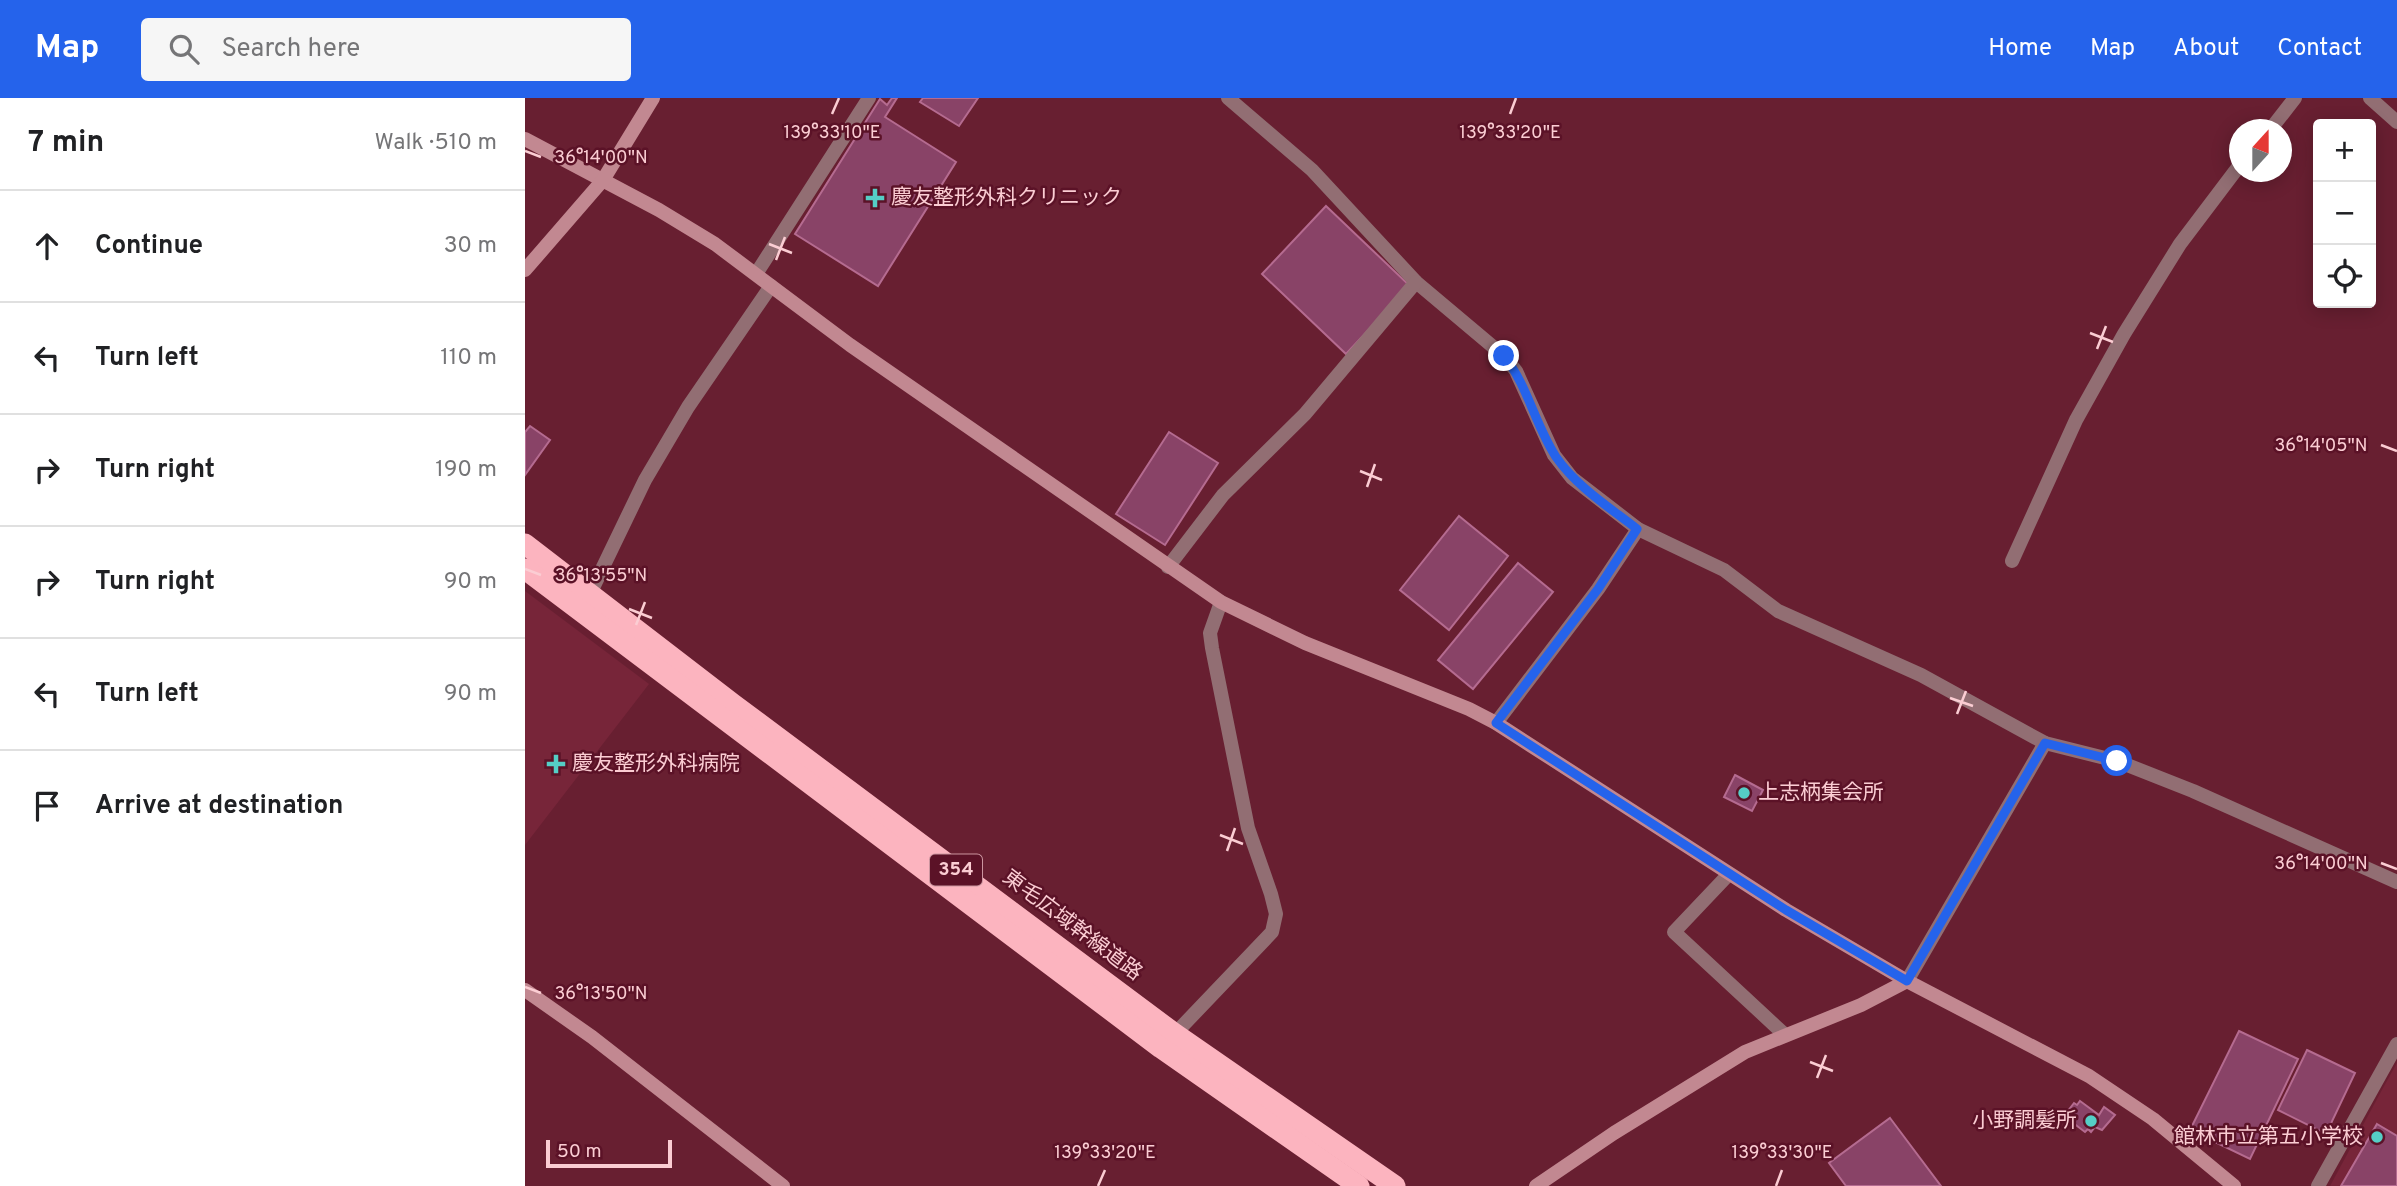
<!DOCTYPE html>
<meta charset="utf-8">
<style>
:root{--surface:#fff;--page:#f6f6f6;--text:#202124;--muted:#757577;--line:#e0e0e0;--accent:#2563eb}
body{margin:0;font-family:Overpass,"Noto Sans JP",sans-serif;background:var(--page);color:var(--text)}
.controls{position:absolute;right:21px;top:21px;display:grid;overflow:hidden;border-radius:7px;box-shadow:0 4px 18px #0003}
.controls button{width:63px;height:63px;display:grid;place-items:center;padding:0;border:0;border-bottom:2px solid var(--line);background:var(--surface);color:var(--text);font:35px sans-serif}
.compass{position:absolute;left:1704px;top:21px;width:63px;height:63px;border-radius:50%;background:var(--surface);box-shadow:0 4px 18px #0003;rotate:21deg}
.scale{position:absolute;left:21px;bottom:18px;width:126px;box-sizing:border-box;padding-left:7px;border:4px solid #fbcdd3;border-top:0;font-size:19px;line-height:24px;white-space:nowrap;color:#fbcdd3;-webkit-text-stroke:5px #5b1227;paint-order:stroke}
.stop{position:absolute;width:21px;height:21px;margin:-16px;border:5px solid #2563eb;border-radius:50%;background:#fff}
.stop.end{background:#2563eb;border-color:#fff;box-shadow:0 2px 7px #0008}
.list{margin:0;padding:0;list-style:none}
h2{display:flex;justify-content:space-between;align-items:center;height:91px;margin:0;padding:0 28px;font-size:30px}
h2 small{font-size:23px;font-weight:400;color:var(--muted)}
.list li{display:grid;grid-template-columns:46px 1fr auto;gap:21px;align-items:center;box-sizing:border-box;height:112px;padding:0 28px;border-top:2px solid var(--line)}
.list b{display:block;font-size:26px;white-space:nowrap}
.list em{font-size:23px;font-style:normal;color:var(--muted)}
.icon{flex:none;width:38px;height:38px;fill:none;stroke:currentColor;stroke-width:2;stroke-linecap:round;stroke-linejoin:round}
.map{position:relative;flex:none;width:1872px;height:1088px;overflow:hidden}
header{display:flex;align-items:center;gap:42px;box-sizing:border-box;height:98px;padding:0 35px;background:var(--accent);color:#fff}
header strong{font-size:33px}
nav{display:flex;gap:38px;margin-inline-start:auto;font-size:24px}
.search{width:490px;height:63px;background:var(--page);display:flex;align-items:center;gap:18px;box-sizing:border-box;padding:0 24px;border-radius:7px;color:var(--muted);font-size:26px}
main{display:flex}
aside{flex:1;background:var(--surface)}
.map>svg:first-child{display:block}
.built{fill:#772539}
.building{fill:#894367;stroke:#b56b90;stroke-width:2}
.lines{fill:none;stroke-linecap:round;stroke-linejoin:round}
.street{stroke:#926e73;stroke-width:14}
.secondary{stroke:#c28891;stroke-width:14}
.highway{stroke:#fcb4bf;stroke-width:21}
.route{stroke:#2563eb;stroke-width:9}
.ticks{fill:none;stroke:#fbcdd3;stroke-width:2.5}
.poi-dot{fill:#55cec6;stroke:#5b1227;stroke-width:2.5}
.labels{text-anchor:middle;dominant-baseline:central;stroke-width:5;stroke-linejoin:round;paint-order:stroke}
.shield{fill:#5b1227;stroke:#cb959f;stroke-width:2}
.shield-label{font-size:19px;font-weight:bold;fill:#fbcdd3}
.poi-label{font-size:21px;fill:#fbcdd3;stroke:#5b1227;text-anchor:start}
.street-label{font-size:21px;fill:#fbcdd3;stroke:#5b1227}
.ticks-label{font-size:18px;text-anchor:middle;fill:#fbcdd3;stroke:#5b1227;stroke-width:5;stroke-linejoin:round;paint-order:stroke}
</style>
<header>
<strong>Map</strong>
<div class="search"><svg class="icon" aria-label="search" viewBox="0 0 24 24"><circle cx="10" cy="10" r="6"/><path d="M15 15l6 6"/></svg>Search here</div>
<nav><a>Home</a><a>Map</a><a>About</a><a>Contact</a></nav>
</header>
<main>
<aside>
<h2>7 min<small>Walk · 510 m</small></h2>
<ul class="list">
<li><svg class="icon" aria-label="ahead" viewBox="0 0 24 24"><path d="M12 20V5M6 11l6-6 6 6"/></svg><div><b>Continue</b></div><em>30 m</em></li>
<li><svg class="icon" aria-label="left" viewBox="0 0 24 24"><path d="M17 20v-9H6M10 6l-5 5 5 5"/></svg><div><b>Turn left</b></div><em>110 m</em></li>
<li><svg class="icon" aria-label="right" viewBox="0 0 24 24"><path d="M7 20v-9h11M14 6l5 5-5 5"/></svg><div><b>Turn right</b></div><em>190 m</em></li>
<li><svg class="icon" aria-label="right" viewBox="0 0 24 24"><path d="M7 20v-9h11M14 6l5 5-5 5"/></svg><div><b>Turn right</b></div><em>90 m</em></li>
<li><svg class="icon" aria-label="left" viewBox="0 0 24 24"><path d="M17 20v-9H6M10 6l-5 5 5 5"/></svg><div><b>Turn left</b></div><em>90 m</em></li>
<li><svg class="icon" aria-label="arrive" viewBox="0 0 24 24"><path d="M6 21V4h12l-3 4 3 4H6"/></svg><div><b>Arrive at destination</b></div></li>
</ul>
</aside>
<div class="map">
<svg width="1872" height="1088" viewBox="0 0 1872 1088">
<rect width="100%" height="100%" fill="#681f31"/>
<g class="built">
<polygon points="0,493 124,586 0,747"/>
<polygon points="1872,965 1872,1088 1805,1088 1858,990"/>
</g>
<g class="building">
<polygon points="367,0 372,0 360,19 431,64 353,188 270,136 355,1 362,7"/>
<polygon points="398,0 453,0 434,28 395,4"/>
<polygon points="801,108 885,188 821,256 737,176"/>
<polygon points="5,328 25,342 0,377 0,334"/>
<polygon points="644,334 693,365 640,447 591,416"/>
<polygon points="934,418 983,458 924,532 875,492"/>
<polygon points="993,465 1028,494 948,591 913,562"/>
<polygon points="1210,677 1238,692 1227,713 1199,699"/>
<polygon points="1714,933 1773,961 1725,1061 1665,1032"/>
<polygon points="1782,952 1830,975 1801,1036 1753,1012"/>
<polygon points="1555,1003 1574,1017 1579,1009 1590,1017 1577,1032 1570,1029 1566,1034 1563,1031 1560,1034 1539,1018 1549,1005 1552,1007"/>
<polygon points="1365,1020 1416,1088 1321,1088 1304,1065"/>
<polygon points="1852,1026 1872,1038 1872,1088 1816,1088"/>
</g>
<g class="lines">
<g class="street">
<polyline points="703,0 787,72 891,184 979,258 991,273 1029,357 1047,380 1113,431 1199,472 1253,513 1396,577 1520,645 1592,663 1668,693 1872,784"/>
<polyline points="1845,0 1872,24"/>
<polyline points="1745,32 1770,0"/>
<polyline points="231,176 344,0"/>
<polyline points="1487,463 1551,322 1599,236 1655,146 1714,68"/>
<polyline points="643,469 698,397 780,316 891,184"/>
<polyline points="65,496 120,382 163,309 246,188"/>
<polyline points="971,625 1073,491 1113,431"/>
<polyline points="1204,776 1149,834 1259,936"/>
<polyline points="1382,883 1520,645"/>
<polyline points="645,941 747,834 751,816 746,796 723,730 687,550 685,535 696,504"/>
<polyline points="1793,1088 1872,946"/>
</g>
<g class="secondary">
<polyline points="0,41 134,112 190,146 325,247 696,504 780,545 944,611 971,625 1261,812 1382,883 1564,978 1628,1021 1709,1088"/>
<polyline points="0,172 78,82 128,0"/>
<polyline points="0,892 67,939 258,1088"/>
<polyline points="1011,1088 1089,1035 1220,954 1336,907 1382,883"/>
</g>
<g class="highway">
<polyline points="0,446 208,606 650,936 870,1088"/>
<polyline points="0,471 636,950 834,1088"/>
</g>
</g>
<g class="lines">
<path class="route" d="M 979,258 C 1003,288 1010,327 1031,359 C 1052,389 1084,409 1112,431 L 1073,491 L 971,625 L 1261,812 L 1382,883 L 1520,645 L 1592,663"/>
</g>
<path class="ticks" d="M 307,16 L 314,0M 985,16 L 991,0M 0,53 L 16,59M 244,146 L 267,155M 251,162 L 260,139M 1565,235 L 1588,244M 1572,251 L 1581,228M 1856,347 L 1872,353M 835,373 L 857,382M 842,389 L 850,366M 0,471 L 16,477M 104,511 L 127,520M 111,527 L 120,504M 1425,600 L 1448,608M 1432,616 L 1441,593M 695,737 L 718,746M 702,753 L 710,730M 1856,765 L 1872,771M 0,889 L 16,895M 1285,964 L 1308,973M 1292,980 L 1301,957M 573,1088 L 580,1072M 1251,1088 L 1257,1072"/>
<g class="poi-dot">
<path d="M346.5 89.5h7v7h7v7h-7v7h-7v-7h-7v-7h7z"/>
<path d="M27.5 655.5h7v7h7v7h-7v7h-7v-7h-7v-7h7z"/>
<circle cx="1219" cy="695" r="7"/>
<circle cx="1566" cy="1023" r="7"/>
<circle cx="1852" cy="1039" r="7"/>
</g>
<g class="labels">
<rect class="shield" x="405" y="756.5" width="52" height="31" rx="5"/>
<g class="shield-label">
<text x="431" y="772">354</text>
</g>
<g class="poi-label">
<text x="366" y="100">慶友整形外科クリニック</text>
<text x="47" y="666">慶友整形外科病院</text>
<text x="1233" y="695">上志柄集会所</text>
<text x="1552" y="1023" text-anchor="end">小野調髪所</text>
<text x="1838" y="1039" text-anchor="end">館林市立第五小学校</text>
</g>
<g class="street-label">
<text transform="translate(547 828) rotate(37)">東毛広域幹線道路</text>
</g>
</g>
<g class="ticks-label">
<text x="985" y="40">139°33'20"E</text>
<text x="307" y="40">139°33'10"E</text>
<text x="76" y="65">36°14'00"N</text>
<text x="1796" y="353">36°14'05"N</text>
<text x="76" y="483">36°13'55"N</text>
<text x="1796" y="771">36°14'00"N</text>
<text x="76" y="901">36°13'50"N</text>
<text x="580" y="1060">139°33'20"E</text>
<text x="1257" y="1060">139°33'30"E</text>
</g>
</svg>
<div class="controls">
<button>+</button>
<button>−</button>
<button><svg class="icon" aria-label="locate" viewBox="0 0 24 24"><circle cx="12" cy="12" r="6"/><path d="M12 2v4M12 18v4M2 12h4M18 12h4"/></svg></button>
</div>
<svg class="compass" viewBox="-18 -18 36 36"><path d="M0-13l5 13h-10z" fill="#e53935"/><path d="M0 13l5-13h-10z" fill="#757577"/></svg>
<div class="scale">50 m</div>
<div class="stop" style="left:1592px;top:663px"></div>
<div class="stop end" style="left:979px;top:258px"></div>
</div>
</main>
